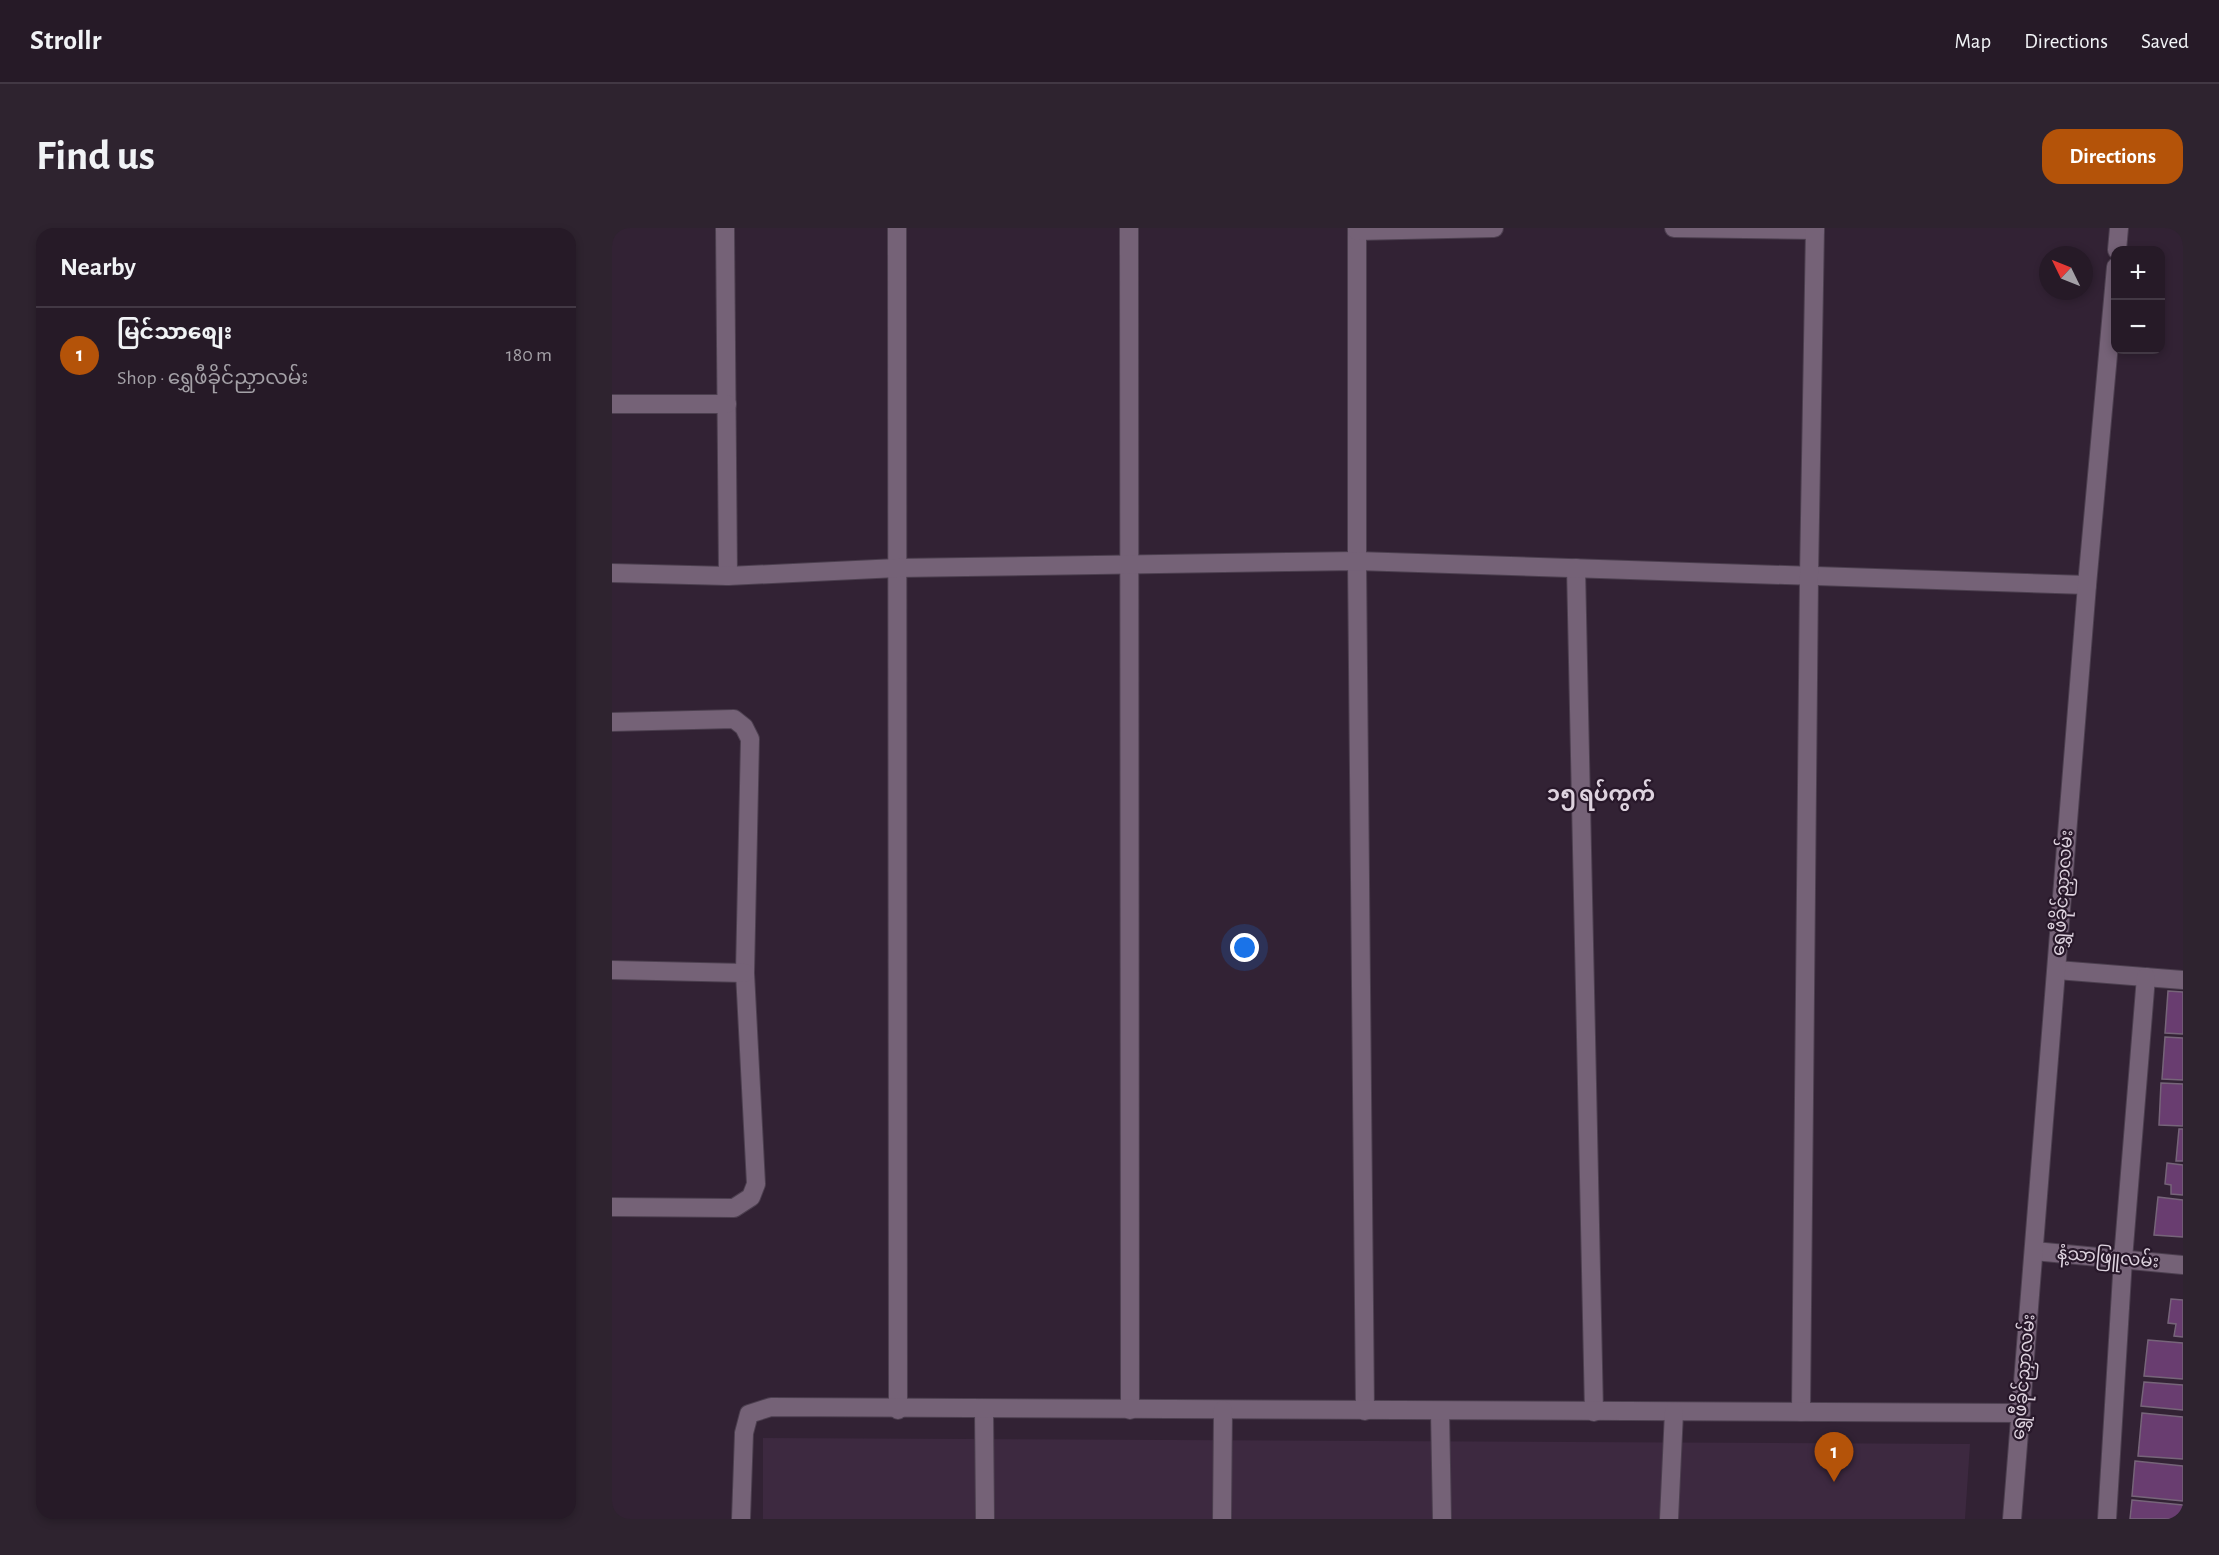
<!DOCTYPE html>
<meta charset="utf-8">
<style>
:root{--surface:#261a27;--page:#2e232f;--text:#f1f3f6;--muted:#a4a1a7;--line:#423844;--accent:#b45309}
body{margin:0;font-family:"Alegreya Sans","Noto Sans Myanmar",sans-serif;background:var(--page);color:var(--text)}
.controls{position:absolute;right:18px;top:18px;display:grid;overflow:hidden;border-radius:12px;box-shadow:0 3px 9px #0003}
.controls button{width:54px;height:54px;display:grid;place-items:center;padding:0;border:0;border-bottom:2px solid var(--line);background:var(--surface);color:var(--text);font:30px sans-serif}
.compass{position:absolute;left:1427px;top:18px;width:54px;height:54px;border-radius:50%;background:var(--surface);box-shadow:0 3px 9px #0003;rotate:313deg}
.you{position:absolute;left:633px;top:720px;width:21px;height:21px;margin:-15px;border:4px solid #fff;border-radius:50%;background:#1a73e8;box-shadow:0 0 0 9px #1a73e833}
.badge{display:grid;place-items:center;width:39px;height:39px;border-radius:50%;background:var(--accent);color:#fff;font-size:20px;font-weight:700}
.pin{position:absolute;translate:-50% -50px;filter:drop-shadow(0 2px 3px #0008)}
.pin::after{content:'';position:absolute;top:32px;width:21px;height:18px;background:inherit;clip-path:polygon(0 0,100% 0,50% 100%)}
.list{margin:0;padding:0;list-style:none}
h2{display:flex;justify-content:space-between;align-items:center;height:78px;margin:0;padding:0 24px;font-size:26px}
h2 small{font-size:20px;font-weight:400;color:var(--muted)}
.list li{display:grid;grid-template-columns:39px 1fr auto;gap:18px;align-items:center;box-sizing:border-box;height:96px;padding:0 24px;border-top:2px solid var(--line)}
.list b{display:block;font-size:22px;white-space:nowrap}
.list p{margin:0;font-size:20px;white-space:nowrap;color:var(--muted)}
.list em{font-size:20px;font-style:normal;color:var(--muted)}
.map{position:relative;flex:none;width:1571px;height:1291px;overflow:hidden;border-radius:18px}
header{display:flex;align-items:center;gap:36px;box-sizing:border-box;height:84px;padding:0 30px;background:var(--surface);border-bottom:2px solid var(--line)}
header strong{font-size:28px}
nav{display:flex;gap:33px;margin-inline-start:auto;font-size:21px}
.intro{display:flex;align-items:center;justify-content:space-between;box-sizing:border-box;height:144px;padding:0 36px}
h1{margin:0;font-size:42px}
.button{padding:15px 27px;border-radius:18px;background:var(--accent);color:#fff;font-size:21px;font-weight:700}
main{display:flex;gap:36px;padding:0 36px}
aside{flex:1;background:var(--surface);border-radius:18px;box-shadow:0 3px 9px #0003}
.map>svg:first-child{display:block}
.built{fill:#3d2940}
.building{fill:#693d70;stroke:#766479;stroke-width:1.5}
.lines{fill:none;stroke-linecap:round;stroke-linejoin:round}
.minor-casing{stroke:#4c3f4f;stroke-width:20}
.minor{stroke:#756277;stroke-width:18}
.labels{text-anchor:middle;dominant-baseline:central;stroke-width:4.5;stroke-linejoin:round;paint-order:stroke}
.street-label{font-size:18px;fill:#ded3df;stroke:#28182a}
.quarter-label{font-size:21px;font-weight:bold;fill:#ded3df;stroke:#28182a}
</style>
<header>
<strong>Strollr</strong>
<nav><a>Map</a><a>Directions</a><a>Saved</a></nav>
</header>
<div class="intro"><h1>Find us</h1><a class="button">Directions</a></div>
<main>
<aside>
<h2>Nearby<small></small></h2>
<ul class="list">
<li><span class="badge">1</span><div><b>မြင်သာစျေး</b><p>Shop · ရွှေဖီခိုင်ညှာလမ်း</p></div><em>180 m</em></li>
</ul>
</aside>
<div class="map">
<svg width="1571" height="1291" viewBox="0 0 1571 1291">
<rect width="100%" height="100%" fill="#322234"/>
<polygon class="built" points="151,1210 1358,1216 1353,1291 151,1291"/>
<g class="building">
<polygon points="1556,763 1571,764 1571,806 1553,805"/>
<polygon points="1553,809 1571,810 1571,852 1550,851"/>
<polygon points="1549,855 1571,856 1571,898 1547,897"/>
<polygon points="1567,901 1571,901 1571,933 1564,933"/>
<polygon points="1555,935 1571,937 1571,967 1559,966 1559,957 1553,956"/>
<polygon points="1546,969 1571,972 1571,1009 1542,1007"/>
<polygon points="1559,1071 1571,1072 1571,1109 1562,1108 1564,1096 1556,1095"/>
<polygon points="1536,1112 1571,1115 1571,1151 1532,1148"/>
<polygon points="1532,1154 1571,1157 1571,1182 1529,1178"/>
<polygon points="1530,1185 1571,1189 1571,1231 1526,1228"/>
<polygon points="1523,1233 1571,1238 1571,1273 1520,1268"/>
<polygon points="1520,1272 1571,1277 1571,1291 1518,1291"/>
</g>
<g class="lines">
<g class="minor-casing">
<g id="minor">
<polyline points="113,0 116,348"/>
<polyline points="285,0 286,1182"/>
<polyline points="517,0 518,1182"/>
<polyline points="745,0 745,333 753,1183"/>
<polyline points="1062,0 1203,2"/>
<polyline points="745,3 882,0"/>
<polyline points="1505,22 1507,0"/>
<polyline points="0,176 115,176"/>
<polyline points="964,340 982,1184"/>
<polyline points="0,345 116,348 285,340 745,333 1475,357"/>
<polyline points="0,494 122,491 132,499 138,511 133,745 144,956 139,969 122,980 0,979"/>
<polyline points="0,742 133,745"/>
<polyline points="1445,742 1571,752"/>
<polyline points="1422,1023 1571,1037"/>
<polyline points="372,1182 373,1291"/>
<polyline points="828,1183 830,1291"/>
<polyline points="1189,1184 1197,348 1203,0"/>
<polyline points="129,1291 132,1205 137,1186 159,1179 1409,1185"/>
<polyline points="610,1291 611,1182"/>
<polyline points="1057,1291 1062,1184"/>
<polyline points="1400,1291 1475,357 1504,39"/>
<polyline points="1495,1291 1511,1031 1534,749"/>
</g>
</g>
<use href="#minor" class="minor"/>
</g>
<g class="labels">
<g class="street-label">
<text transform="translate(1451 665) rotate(-86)">ရွှေဖီခိုင်ညှာလမ်း</text>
<text transform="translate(1496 1030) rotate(5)">နံ့သာဖြူလမ်း</text>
<text transform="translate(1412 1149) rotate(-85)">ရွှေဖီခိုင်ညှာလမ်း</text>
</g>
<g class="quarter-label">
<text x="989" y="566">၁၅ ရပ်ကွက်</text>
</g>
</g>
</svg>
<div class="controls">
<button>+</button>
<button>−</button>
</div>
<svg class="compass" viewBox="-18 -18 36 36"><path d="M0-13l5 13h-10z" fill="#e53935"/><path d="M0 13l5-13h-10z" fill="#a4a1a7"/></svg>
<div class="you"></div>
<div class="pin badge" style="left:1222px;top:1254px">1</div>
</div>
</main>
